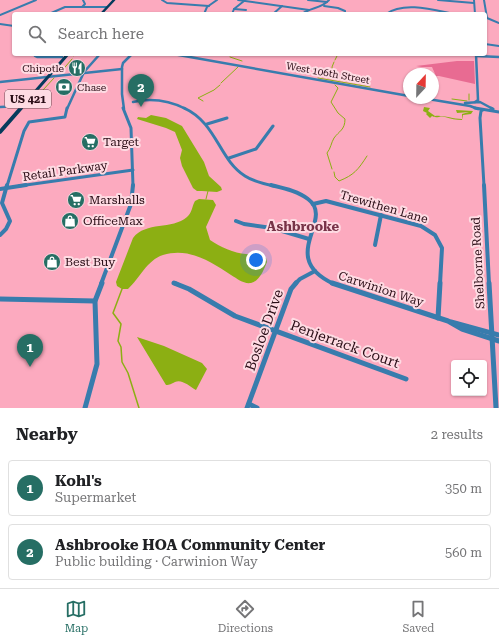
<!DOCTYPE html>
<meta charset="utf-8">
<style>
:root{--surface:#fff;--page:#f2f2f2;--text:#202124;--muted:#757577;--line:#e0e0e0;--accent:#266e64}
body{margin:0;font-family:"Roboto Serif",serif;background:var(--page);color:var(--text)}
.controls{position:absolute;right:12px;bottom:12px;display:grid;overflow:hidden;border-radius:4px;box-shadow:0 1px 3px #0004}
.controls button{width:36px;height:36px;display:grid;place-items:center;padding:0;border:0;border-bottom:1px solid var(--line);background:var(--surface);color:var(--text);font:20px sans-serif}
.compass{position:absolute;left:403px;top:68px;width:36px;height:36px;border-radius:50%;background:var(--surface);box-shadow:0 1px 3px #0004;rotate:22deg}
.you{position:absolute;left:256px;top:260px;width:14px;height:14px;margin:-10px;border:3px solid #fff;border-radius:50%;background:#1a73e8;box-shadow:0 0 0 6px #1a73e833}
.badge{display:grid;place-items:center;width:26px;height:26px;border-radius:50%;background:var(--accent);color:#fff;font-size:13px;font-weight:700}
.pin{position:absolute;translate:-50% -33px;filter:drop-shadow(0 1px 2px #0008)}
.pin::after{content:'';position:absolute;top:21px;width:14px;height:12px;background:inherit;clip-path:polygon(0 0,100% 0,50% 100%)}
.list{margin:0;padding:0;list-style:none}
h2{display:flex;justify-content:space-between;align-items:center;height:52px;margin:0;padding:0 16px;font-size:17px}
h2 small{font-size:13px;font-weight:400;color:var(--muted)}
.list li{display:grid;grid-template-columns:26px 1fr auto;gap:12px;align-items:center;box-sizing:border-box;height:56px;margin:0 8px 8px;padding:0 8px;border:1px solid var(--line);border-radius:4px}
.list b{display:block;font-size:15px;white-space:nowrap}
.list p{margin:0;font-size:13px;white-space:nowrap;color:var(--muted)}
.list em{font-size:13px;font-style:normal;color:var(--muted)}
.icon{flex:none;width:22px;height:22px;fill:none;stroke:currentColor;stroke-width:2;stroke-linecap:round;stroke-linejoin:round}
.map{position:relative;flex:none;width:499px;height:408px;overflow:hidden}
.search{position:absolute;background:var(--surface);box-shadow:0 1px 3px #0004;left:12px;right:12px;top:12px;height:44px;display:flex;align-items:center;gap:10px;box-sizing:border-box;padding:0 14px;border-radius:4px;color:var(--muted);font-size:15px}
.sheet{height:180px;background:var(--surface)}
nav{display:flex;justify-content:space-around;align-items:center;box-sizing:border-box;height:56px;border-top:1px solid var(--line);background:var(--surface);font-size:11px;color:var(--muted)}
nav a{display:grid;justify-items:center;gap:2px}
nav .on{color:var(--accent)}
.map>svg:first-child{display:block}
.green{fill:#e86b92}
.water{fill:#8caf13}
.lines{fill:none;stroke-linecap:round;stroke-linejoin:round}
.stream-far1{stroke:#8caf13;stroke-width:1}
.stream{stroke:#8caf13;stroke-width:1.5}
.minor-far4{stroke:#387cad;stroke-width:2}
.minor-far3{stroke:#387cad;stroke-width:2.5}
.minor-far2{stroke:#387cad;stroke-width:3}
.minor-far1{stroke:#387cad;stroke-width:4}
.minor{stroke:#387cad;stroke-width:5}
.major-far2{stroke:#053b5c;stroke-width:2.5}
.major-far1{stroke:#053b5c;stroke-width:3}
.major{stroke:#053b5c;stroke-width:4}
.labels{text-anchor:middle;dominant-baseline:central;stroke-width:4;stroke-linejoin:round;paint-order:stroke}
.far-poi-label{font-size:10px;fill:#290c15;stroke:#fedbe3;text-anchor:end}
.far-street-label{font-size:10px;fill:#290c15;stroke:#fedbe3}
.shield{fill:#fedbe3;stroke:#694a53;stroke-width:1}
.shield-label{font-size:11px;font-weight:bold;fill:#290c15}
.poi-label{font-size:12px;fill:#290c15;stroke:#fedbe3;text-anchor:start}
.street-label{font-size:12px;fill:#290c15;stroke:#fedbe3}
.neighbourhood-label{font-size:13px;font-weight:bold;fill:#783348;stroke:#fedbe3}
.near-street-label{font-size:14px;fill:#290c15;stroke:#fedbe3}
</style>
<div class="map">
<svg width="499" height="408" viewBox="0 0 499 408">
<rect width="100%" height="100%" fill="#fcaabf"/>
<polygon class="green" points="457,61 474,61 475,84 439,76 436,76 432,67 422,67 416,66"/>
<g class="water">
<path d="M 424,107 L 430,108 L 428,111 L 435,116 C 444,115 452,119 462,119 L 462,114 L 469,112 L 457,113 L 456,110 L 473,111 L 471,114 L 463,115 L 462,120 C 456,120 451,119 445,117 C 440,115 437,119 432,116 L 430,118 L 426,114 L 427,113 L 423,111 Z"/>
<polygon points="151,115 166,118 182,126 204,162 209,176 221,187 222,190 217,192 202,191 197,191 193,188 182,166 180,158 182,150 175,132 166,128 137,119 138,117 146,118"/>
<path d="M 199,199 L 213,200 L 216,205 L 206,227 L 210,240 C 220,247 234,253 246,254 C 254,255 259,255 266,258 L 267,262 C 264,269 260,281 251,283 C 243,284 238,279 231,275 C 211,262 189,247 163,255 C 147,260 140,278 128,289 L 122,289 L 117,286 L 116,282 L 133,238 C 146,221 172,230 187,217 C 192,213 192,206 195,201 Z"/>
<path d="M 137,337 L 164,346 L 202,363 L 207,369 L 196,390 C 189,386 182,379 175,382 C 171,384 170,385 166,385 Z"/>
</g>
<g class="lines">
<g class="stream-far1">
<polyline points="74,56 76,54"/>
<polyline points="230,57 242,61"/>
<polyline points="335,60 338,54"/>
<polyline points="60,73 72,59"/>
<polyline points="333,75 332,67 334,62"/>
<polyline points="318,78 370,87"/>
<polyline points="221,83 238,67"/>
<polyline points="43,90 54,78"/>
<polyline points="469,94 469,100"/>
<polyline points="452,99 467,101"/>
<polyline points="203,101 198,98 214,90 220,85"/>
<path d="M 332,169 L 327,153 C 331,148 331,143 334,138 C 339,131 345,130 345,119 L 338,113 L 331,102 L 338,88 L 335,85"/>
<path d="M 334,172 L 335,177 L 339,181 C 354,175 358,170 367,156"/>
<polyline points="206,199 208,191"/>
</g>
<polyline class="stream" points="122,289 113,313 121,324 118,341 121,347 122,362 128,373 139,408"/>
<g class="minor-far4">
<polyline points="162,0 167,3 209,6"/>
<polyline points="238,0 309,10"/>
<polyline points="308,0 327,2"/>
<polyline points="438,0 474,3"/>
<polyline points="474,0 475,14"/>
<polyline points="484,0 487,18 499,23"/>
<polyline points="324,6 338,8 345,11 345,14"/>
<polyline points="82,7 85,4 83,0"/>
<polyline points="234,9 246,10"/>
<polyline points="49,14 65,7 107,7"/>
<polyline points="204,14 207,7 217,0"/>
<polyline points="232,14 234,9 244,1"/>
<polyline points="273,14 282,6"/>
<path d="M 302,14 C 311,7 321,9 329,0"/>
<path d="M 386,14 C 404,1 434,10 454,14"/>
<polyline points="0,15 36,0"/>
<polyline points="0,24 14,26"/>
<polyline points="485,44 499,46"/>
</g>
<g class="minor-far3">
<polyline points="36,54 35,56 37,57 62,57"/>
<polyline points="173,54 409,96"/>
<polyline points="477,56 499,57"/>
<polyline points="0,82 122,69"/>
<polyline points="422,98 470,106 478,109"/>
<path d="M 133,102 C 151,98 170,101 186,109"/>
<polyline points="475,102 478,100 476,54"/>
<polyline points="465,103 480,102 493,109"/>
<polyline points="0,107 22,106"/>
<polyline points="67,109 84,72 100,54"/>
<polyline points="124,109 122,94 122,67 123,63 132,54"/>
</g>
<g class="minor-far2">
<polyline points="123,108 131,128 133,186"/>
<path d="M 184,108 C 217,123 219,160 245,176 C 254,182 265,184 274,186"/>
<polyline points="475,108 499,112"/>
<polyline points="491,108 493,109"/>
<polyline points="483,110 481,111 480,118 484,186"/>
<polyline points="207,124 227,118"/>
<polyline points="229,158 256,149 273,126"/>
<polyline points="7,186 24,131 29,122 65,117 67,108"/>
<polyline points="19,186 133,170"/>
</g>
<g class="minor-far1">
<path d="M 271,185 C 283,188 298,191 308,199 C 336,220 276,257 334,284"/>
<polyline points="484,185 489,284"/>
<polyline points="0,189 26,185"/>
<polyline points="313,204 326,201 421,226 435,235 442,248 440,284"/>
<polyline points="236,221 244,224 272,228 309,239"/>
<polyline points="0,235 6,229 10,221 2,203 7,185"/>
<polyline points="375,245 381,215"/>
<polyline points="174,283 177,284"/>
<polyline points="101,284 131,204 133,185"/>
<polyline points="295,284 300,279 315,271"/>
</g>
<g class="minor">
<polyline points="174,283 189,289 235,316 406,379"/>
<polyline points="332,283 448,321 462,329 499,341"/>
<polyline points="489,283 496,408"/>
<polyline points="0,299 95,301"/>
<polyline points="438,318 440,283"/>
<polyline points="451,322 499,335"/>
<polyline points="249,404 257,408"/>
<polyline points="85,408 97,364 95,301 102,283"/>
<polyline points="247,408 291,289 296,283"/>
</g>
<polyline class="major-far2" points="101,14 114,0"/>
<polyline class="major-far1" points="20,109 68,54"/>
<polyline class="major" points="0,132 21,108"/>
</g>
<defs>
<g id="restaurant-disc" transform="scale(0.9)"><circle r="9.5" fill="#266e64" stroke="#fedbe3"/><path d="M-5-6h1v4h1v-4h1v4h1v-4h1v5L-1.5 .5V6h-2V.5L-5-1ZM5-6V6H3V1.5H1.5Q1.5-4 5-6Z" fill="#fff"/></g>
<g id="bank-disc" transform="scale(0.9)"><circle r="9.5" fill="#266e64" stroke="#fedbe3"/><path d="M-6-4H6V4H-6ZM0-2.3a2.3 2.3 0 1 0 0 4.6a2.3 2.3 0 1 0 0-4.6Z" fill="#fff"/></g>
<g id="supermarket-disc" transform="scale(0.9)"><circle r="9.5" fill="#266e64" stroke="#fedbe3"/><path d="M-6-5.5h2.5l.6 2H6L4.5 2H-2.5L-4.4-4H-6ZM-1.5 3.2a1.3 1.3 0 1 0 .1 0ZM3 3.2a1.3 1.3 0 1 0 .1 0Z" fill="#fff"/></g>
<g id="shop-disc" transform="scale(0.9)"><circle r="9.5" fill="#266e64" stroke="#fedbe3"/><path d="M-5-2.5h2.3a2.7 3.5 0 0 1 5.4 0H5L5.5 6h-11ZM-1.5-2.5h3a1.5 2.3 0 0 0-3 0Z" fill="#fff"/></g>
</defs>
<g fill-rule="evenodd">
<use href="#restaurant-disc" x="77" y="68"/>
<use href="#bank-disc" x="64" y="87"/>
<use href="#supermarket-disc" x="90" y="142"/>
<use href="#supermarket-disc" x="76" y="200"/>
<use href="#shop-disc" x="70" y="221"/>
<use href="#shop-disc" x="52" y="262"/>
</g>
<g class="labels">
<g class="far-poi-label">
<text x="64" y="68">Chipotle</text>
<text x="77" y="87" text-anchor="start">Chase</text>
</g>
<g class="far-street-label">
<text transform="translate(328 73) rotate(10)">West 106th Street</text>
</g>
<rect class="shield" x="5" y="90" width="46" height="18" rx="3"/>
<g class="shield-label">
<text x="28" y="99">US 421</text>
</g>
<g class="poi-label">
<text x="103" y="142">Target</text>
<text x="89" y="200">Marshalls</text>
<text x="83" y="221">OfficeMax</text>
<text x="65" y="262">Best Buy</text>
</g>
<g class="street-label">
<text transform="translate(65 171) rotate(-8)">Retail Parkway</text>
<text transform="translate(384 207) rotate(16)">Trewithen Lane</text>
<text transform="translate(478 263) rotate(-93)">Shelborne Road</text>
<text transform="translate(381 289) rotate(18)">Carwinion Way</text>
</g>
<g class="neighbourhood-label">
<text x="303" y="226">Ashbrooke</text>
</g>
<g class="near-street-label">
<text transform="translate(264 330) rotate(-70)">Bosloe Drive</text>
<text transform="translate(345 344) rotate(20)">Penjerrack Court</text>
</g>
</g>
</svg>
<div class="controls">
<button><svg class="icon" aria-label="locate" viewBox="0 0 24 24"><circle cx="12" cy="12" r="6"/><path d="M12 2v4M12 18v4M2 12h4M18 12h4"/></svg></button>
</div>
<svg class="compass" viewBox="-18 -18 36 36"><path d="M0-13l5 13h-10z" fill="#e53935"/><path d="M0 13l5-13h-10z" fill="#757577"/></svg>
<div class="you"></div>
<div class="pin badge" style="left:30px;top:367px">1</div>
<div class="pin badge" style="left:141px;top:107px">2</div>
<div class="search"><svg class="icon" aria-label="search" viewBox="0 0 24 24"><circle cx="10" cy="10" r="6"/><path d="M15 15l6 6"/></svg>Search here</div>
</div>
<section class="sheet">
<h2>Nearby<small>2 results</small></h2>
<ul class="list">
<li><span class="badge">1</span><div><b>Kohl's</b><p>Supermarket</p></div><em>350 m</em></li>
<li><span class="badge">2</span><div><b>Ashbrooke HOA Community Center</b><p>Public building · Carwinion Way</p></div><em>560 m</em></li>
</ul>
</section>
<nav>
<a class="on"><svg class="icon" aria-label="map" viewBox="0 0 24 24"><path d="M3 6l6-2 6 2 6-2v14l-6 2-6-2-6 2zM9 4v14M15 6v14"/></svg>Map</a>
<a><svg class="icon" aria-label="directions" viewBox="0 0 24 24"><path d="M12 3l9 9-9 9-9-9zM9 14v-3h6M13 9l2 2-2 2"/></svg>Directions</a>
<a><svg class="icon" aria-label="saved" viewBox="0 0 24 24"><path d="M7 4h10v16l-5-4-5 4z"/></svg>Saved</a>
</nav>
